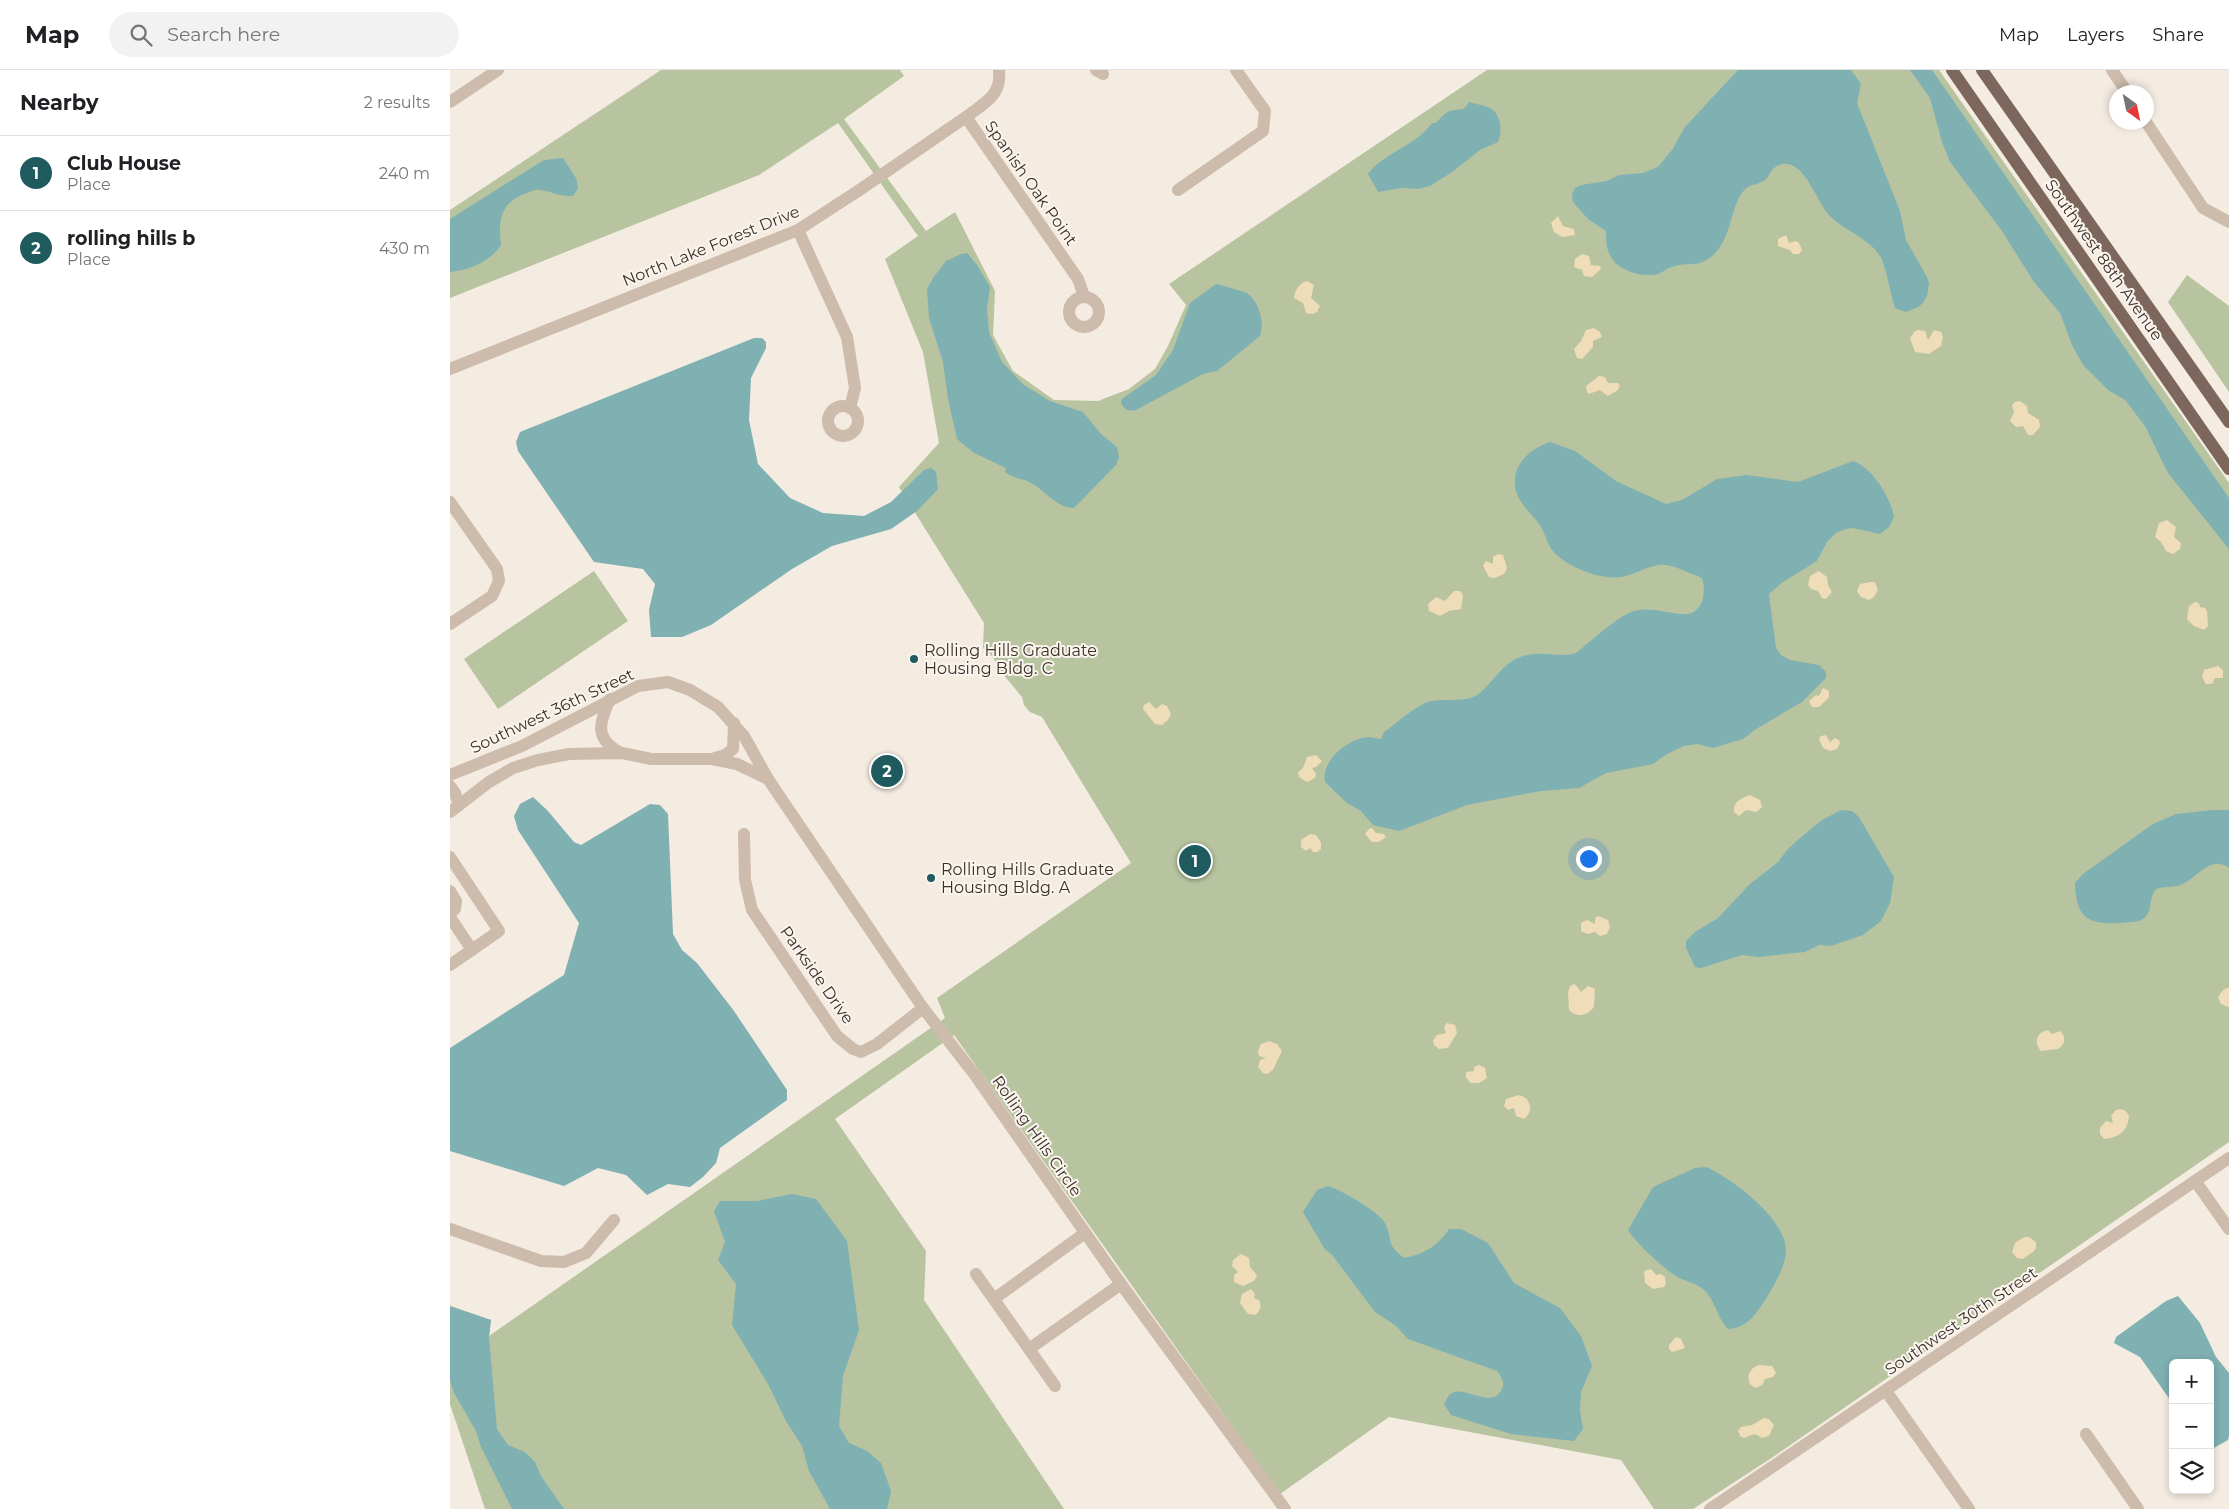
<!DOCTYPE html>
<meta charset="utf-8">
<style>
:root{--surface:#fff;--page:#f2f2f2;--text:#202124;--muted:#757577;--line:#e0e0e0;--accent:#1f5a5e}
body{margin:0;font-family:Montserrat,sans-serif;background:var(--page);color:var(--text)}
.controls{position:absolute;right:15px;bottom:15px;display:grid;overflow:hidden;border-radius:8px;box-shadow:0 2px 8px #0003}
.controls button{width:45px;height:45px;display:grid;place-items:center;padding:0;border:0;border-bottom:1px solid var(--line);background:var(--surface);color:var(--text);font:25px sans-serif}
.compass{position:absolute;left:1659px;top:15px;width:45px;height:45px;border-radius:50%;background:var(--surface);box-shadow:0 2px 8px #0003;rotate:147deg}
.you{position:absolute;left:1138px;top:788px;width:18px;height:18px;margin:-12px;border:4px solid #fff;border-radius:50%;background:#1a73e8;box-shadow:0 0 0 8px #1a73e833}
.badge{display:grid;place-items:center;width:32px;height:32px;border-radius:50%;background:var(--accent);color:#fff;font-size:16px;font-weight:700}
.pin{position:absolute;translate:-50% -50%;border:2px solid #fff;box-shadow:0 1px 5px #0006}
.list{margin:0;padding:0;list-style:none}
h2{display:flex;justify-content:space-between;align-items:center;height:65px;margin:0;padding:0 20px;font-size:21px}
h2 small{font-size:16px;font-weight:400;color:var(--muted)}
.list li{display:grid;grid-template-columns:32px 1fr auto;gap:15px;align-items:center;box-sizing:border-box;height:75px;padding:0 20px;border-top:1px solid var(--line)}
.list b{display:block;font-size:19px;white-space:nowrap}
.list p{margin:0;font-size:16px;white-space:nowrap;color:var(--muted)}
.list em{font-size:16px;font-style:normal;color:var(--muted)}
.icon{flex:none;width:28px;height:28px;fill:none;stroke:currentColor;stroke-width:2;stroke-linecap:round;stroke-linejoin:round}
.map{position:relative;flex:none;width:1779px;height:1439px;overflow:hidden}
header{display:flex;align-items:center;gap:30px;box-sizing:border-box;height:70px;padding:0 25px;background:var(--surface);border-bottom:1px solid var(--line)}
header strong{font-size:24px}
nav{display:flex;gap:28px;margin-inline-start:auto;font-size:18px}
.search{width:350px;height:45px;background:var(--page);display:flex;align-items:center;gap:12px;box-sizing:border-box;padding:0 18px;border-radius:28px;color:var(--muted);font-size:19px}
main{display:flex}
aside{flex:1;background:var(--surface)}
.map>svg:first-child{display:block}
.green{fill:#b8c4a0}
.sand{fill:#efdcb8}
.water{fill:#7fb0b2}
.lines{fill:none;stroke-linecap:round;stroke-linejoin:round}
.minor{stroke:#cdbbac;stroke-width:12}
.major{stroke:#7d675c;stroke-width:12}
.poi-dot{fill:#1f5a5e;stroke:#fbf5ee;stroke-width:2}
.labels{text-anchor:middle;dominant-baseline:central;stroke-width:4;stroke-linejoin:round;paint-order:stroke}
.street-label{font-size:16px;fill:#3b302b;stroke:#fbf5ee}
.poi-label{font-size:16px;fill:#3b302b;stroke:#fbf5ee;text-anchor:start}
</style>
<header>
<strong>Map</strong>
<div class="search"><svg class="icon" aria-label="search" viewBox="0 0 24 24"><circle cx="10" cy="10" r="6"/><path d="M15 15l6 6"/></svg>Search here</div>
<nav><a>Map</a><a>Layers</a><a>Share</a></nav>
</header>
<main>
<aside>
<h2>Nearby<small>2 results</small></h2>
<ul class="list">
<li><span class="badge">1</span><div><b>Club House</b><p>Place</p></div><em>240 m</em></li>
<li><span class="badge">2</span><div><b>rolling hills b</b><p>Place</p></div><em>430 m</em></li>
</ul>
</aside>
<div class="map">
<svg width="1779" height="1439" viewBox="0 0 1779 1439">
<rect width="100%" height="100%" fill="#f4ebe1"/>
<g class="green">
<polygon points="211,0 450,0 454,6 394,49 476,161 505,142 545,221 543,265 563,301 604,330 648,331 679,319 705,299 718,276 736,235 719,214 1037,0 1489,0 1779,413 1779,1072 1323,1387 1243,1439 1204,1439 1171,1390 939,1347 830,1424 504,965 385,1049 476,1181 474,1230 614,1439 35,1439 0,1334 0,1236 41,1250 39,1266 495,948 487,928 681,793 592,647 580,642 574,635 572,627 548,598 543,587 533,578 534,553 449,417 489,373 473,282 435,189 468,166 388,53 309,105 0,228 0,140"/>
<polygon points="1737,205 1779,236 1779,322 1718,232"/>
<polygon points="144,501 178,551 48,639 14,589"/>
</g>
<g class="sand">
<polygon points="1108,146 1113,156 1124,159 1125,165 1112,167 1104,162 1101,153"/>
<polygon points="1336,165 1339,173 1346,171 1349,173 1352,180 1349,184 1343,184 1340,180 1328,176 1328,169"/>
<polygon points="1132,184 1139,186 1141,195 1150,196 1151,199 1142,207 1134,206 1132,200 1124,197 1125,189"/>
<path d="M 857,211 L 864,215 L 861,228 L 870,236 L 867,242 L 862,244 L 856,243 L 853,233 L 844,228 C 845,220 849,213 857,211 Z"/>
<polygon points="1144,258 1150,262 1152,267 1143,271 1143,277 1132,289 1127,288 1124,279 1131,271 1136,260"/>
<polygon points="1468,260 1475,261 1478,270 1484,260 1491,262 1493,267 1491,276 1479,284 1465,282 1460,268 1465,261"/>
<polygon points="1149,306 1155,307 1158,313 1168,313 1170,315 1168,320 1158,326 1150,320 1139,324 1137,322 1136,316"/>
<polygon points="1570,331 1577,336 1578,343 1589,350 1590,357 1583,365 1578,365 1573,356 1566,357 1560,351 1564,342 1562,335 1565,332"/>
<polygon points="1717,450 1726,457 1724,467 1731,473 1730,479 1723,484 1716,481 1711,472 1705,467 1709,453"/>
<polygon points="1048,484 1053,485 1057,498 1054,504 1045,508 1039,507 1033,496 1036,491 1043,494 1043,487"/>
<polygon points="1369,501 1377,507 1378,515 1382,522 1376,529 1372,528 1368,521 1361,519 1358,515 1360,506"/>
<polygon points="1420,512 1425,512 1428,520 1424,527 1419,530 1411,527 1407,521 1410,514"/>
<polygon points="1004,521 1010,521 1013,525 1011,539 999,541 990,546 979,541 978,534 986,527 995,531"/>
<polygon points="1745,532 1749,533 1750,537 1755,538 1757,541 1758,556 1754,560 1744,556 1737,549 1739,536"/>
<polygon points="1768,596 1773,600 1773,608 1765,608 1762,614 1756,614 1752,607 1754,600"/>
<polygon points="1373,618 1379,621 1379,627 1369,637 1362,637 1359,631 1366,625 1369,626"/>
<polygon points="699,632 706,639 712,634 717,636 721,644 718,650 712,655 705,654 693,639 694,635"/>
<polygon points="1376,665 1380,672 1385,668 1389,670 1390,673 1387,679 1380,681 1373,678 1369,669 1371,666"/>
<polygon points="866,685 872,691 866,697 862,698 866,704 865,708 857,712 849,707 848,702 853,698 857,687"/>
<path d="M 1300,725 L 1310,730 L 1312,737 L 1306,742 L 1296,740 L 1289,746 L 1284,742 C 1283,731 1292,728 1300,725 Z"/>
<polygon points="922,758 926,763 934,764 936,767 929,772 922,772 915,764 919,759"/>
<polygon points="860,764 866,765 871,773 871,779 867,782 863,782 860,778 856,781 851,777 851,770"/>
<polygon points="1148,846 1158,850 1160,857 1157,864 1150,866 1145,862 1138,864 1131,861 1131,853 1137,850 1145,854 1145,848"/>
<path d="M 1124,914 L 1126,915 L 1131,922 L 1138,916 L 1145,919 L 1144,937 C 1137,946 1127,948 1119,940 L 1118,922 L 1120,916 Z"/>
<polygon points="1779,917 1779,937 1778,937 1771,934 1768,927 1773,920"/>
<polygon points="997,953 1005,955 1007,963 998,978 989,979 984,975 983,971 987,965 996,963 994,957"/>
<path d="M 1598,960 L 1602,964 L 1610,961 C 1617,967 1615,975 1608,979 L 1591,981 C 1583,972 1587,962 1598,960 Z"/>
<polygon points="819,971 827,974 832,981 823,1000 817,1004 813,1003 808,997 810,990 816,988 809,986 808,981 811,974"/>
<polygon points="1029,995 1035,998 1037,1008 1029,1013 1021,1013 1016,1008 1016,1002 1024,1001 1024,997"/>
<path d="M 1069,1025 C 1081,1028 1084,1041 1074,1049 L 1066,1046 L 1064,1038 L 1058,1040 L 1054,1036 L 1056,1029 Z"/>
<path d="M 1666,1040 C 1672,1038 1677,1041 1679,1046 C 1678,1061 1668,1068 1654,1069 L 1650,1064 L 1650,1058 L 1656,1051 L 1663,1053 L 1661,1046 Z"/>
<path d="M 1579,1167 L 1586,1172 C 1588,1183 1579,1183 1573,1189 L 1567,1188 L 1562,1182 L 1565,1173 L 1574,1167 Z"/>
<polygon points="791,1184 799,1188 800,1197 807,1205 804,1211 793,1216 784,1212 784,1205 788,1202 782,1196 783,1190"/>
<polygon points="1201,1199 1206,1205 1211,1204 1215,1207 1216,1213 1214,1217 1203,1219 1195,1213 1194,1201"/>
<path d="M 801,1219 L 805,1224 L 804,1228 L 809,1230 C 812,1236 810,1242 805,1245 L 798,1244 L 790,1233 L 792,1224 Z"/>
<polygon points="1226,1267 1231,1269 1235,1278 1222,1282 1219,1279 1219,1275"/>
<path d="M 1309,1295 L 1322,1296 L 1326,1303 L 1323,1307 L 1315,1309 L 1312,1315 L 1305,1318 L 1300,1314 C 1296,1305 1300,1298 1309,1295 Z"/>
<polygon points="1314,1348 1319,1349 1324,1355 1319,1366 1312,1368 1305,1364 1294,1368 1290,1366 1288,1361 1291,1357 1302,1355"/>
</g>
<g class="water">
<path d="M 1288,0 L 1401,0 L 1411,14 L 1407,33 L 1450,141 L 1456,170 L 1477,207 L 1479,214 L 1477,226 L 1473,233 L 1468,237 L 1456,242 L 1445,238 C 1440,223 1438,205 1432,190 C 1423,169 1393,161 1378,144 C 1366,131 1351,79 1324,98 C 1320,101 1319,107 1315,110 C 1309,115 1300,114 1295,119 C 1279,137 1283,169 1261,187 C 1246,199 1237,191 1222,197 C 1217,198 1213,202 1208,204 C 1194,208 1168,201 1161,187 C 1156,179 1156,170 1156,161 L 1138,149 L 1123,132 L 1122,124 L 1125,118 L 1131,115 L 1157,111 L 1169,105 L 1193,103 L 1208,97 L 1222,80 L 1235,57 Z"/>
<polygon points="1460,0 1482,0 1779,428 1779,479 1718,403 1695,356 1675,330 1658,320 1633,295 1622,275 1610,243 1584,212 1552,161 1500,92 1492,72 1480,28"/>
<path d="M 1019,32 C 1025,34 1034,35 1040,38 C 1051,44 1053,62 1048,72 L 1030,80 L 1002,102 L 980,116 L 968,119 L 951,118 L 928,122 L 918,104 C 933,83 966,76 982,53 L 986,53 C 997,41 997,40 1014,39 Z"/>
<path d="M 113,88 L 126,108 L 128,118 L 123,126 C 110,127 101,121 89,120 C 84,119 78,123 74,124 C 50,133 48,152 51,175 C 40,192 19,200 0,202 L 0,149 L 94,90 Z"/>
<path d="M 517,183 L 527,195 L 540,217 L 537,239 L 539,262 L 552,292 L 574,315 L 600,331 L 633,342 L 651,364 L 667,377 L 669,387 L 666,395 L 624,438 C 605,438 593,417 577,411 C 569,408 562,408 555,402 L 556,398 L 524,383 L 507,369 L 498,329 L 493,292 L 479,248 L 477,219 L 483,208 L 496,191 L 511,184 Z"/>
<path d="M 766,214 C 771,215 795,222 797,223 C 809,232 815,252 810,266 L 767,301 L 753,304 L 688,339 C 680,342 675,341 671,333 L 672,329 L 706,305 L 723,280 L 740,233 Z"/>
<polygon points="304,268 312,268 316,272 316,278 301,308 299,350 308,394 340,428 373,443 414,446 441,432 474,400 481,398 486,402 488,419 467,441 441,459 382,476 342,499 261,555 232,567 201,567 199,540 205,514 193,499 144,492 68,381 66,372 70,362"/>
<path d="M 1100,372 L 1125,381 L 1166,411 L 1216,434 L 1232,430 L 1267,409 L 1296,405 L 1348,412 L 1403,391 C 1422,397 1441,428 1444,447 L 1439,457 L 1430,464 L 1403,458 L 1396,459 L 1386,463 L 1377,472 L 1367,491 L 1333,512 L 1319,524 L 1326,578 L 1331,585 L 1340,590 L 1369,595 L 1376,602 L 1376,608 L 1352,632 L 1306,659 L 1293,669 L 1263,678 L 1247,674 L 1234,676 L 1217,684 L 1203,694 L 1156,703 L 1129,718 L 1091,721 L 1017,735 L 949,761 L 923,755 L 911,741 L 897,733 L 875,712 C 870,691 899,668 919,667 C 923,667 926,669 931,669 L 934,662 C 947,653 960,640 975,633 C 992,626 1015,635 1030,623 C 1045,610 1055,589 1077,585 C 1093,581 1110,588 1126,583 C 1140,572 1164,550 1179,543 C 1197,535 1213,543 1232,544 C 1252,546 1257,524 1252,508 C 1240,504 1222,493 1209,495 C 1198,496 1187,503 1176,506 C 1154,512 1118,498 1103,481 C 1097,474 1095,462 1089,454 C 1077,437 1063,430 1065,408 C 1067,390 1084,377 1100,372 Z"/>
<polygon points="83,727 97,740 124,772 131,775 200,734 210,735 218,744 223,864 232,880 247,893 284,941 337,1020 337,1030 270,1078 266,1093 253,1107 240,1117 218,1114 197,1125 176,1105 148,1098 114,1116 0,1081 0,978 114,905 129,853 68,760 64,746 70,734"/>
<polygon points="1391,740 1402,741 1409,747 1444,807 1440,833 1431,851 1413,865 1381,876 1369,875 1355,882 1308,887 1292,885 1251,898 1245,897 1236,878 1236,871 1245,862 1268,848 1300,814 1328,792 1337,780 1350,768 1372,750"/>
<path d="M 1763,740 L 1779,740 L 1779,798 C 1760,784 1747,809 1730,815 C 1723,818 1714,816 1706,819 C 1698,828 1703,843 1693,849 C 1686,853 1677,852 1670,853 C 1637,855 1626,847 1625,813 L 1633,804 L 1703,754 L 1726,744 Z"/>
<path d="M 1256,1097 C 1283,1109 1336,1149 1336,1181 C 1335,1198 1324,1216 1315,1230 C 1305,1245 1297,1258 1278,1259 C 1266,1247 1265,1226 1250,1217 C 1244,1213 1236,1211 1229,1208 C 1216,1201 1185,1172 1178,1160 L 1203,1117 L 1245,1098 Z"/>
<path d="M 878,1116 C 891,1120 932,1143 936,1155 C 944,1174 935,1172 954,1188 C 973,1185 989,1175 999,1159 L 1011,1159 L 1038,1173 L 1064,1213 L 1110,1238 L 1131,1266 L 1142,1296 L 1131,1322 L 1130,1341 L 1133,1359 L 1124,1371 L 1061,1364 L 1001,1345 L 994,1334 C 997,1329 998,1324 1004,1322 C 1019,1318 1042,1339 1052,1319 C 1055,1312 1051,1306 1047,1301 L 958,1269 L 945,1255 L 925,1242 L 883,1186 L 874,1178 L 853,1142 L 867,1120 Z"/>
<polygon points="342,1124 366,1129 397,1171 409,1260 393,1306 389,1356 399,1373 417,1381 431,1393 441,1421 437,1439 380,1439 359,1401 352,1376 336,1351 318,1314 282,1255 286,1214 268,1190 275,1172 264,1141 270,1131 307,1131"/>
<polygon points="1728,1226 1750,1253 1766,1287 1779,1303 1779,1366 1778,1370 1762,1379 1760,1378 1760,1293 1723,1293 1723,1334 1690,1287 1664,1273 1666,1267 1716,1231"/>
<polygon points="0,1236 41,1250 39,1267 47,1359 58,1375 75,1382 85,1392 91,1406 114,1439 62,1439 31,1377 26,1361 4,1323 0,1310"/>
</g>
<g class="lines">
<g class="minor">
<path d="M 549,0 C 552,26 534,33 516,47 L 628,209 L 634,226"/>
<polyline points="646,0 653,4"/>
<polyline points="1662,0 1677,22"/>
<polyline points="0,32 48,0"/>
<polyline points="1696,52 1753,138 1779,152"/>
<polyline points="728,120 813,61 815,41 786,0"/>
<polyline points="348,160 397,267 405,318 400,338"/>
<circle cx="634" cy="242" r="15"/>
<polyline points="0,299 348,160 408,121 516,47"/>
<circle cx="393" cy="351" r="15"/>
<polyline points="0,432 47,499 49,511 42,526 0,554"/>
<path d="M 160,629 C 149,653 144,669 171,683"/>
<polyline points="262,689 275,685 283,679 284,653"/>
<polyline points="0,705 72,676 188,616 218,612 240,620 268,637 294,666 318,709 473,938 525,1005 671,1214 835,1439"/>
<polyline points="0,716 5,723 9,735"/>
<polyline points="0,742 39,712 63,698 88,690 119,684 172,683 201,689 262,689 287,694 318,709"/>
<polyline points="294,764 295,810 302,840 387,966 403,979 411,982 427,974 473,938"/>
<polyline points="0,787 49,861 0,895"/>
<polyline points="0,821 6,831 5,839 0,843"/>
<polyline points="0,847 22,880"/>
<polyline points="1746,1112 1779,1159"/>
<polyline points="0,1159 91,1191 114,1192 136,1183 164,1150"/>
<polyline points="526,1204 605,1316"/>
<polyline points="544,1229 635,1163"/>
<polyline points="579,1279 671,1214"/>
<polyline points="1436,1321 1519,1439"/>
<polyline points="1636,1364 1688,1439"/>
<polyline points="1260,1439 1779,1088"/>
</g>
<g class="major">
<polyline points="1502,0 1779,399"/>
<polyline points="1532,0 1779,352"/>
</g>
</g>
<g class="poi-dot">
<circle cx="464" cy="589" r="5"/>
<circle cx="481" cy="808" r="5"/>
</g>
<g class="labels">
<g class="street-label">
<text transform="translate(581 113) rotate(55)">Spanish Oak Point</text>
<text transform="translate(261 176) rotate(-22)">North Lake Forest Drive</text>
<text transform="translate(1654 190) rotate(55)">Southwest 88th Avenue</text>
<text transform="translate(102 641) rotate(-25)">Southwest 36th Street</text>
<text transform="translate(367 905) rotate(55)">Parkside Drive</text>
<text transform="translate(587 1066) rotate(55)">Rolling Hills Circle</text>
<text transform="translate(1511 1251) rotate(-34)">Southwest 30th Street</text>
</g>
<g class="poi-label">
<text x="474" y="580">Rolling Hills Graduate<tspan x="474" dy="18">Housing Bldg. C</tspan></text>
<text x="491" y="799">Rolling Hills Graduate<tspan x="491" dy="18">Housing Bldg. A</tspan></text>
</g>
</g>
</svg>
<div class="controls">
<button>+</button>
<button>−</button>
<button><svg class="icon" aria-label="layers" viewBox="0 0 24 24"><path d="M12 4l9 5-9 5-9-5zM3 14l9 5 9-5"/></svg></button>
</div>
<svg class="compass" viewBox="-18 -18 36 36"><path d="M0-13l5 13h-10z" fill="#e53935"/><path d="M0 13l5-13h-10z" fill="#757577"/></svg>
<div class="you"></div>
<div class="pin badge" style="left:745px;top:791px">1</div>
<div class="pin badge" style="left:437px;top:701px">2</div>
</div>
</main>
